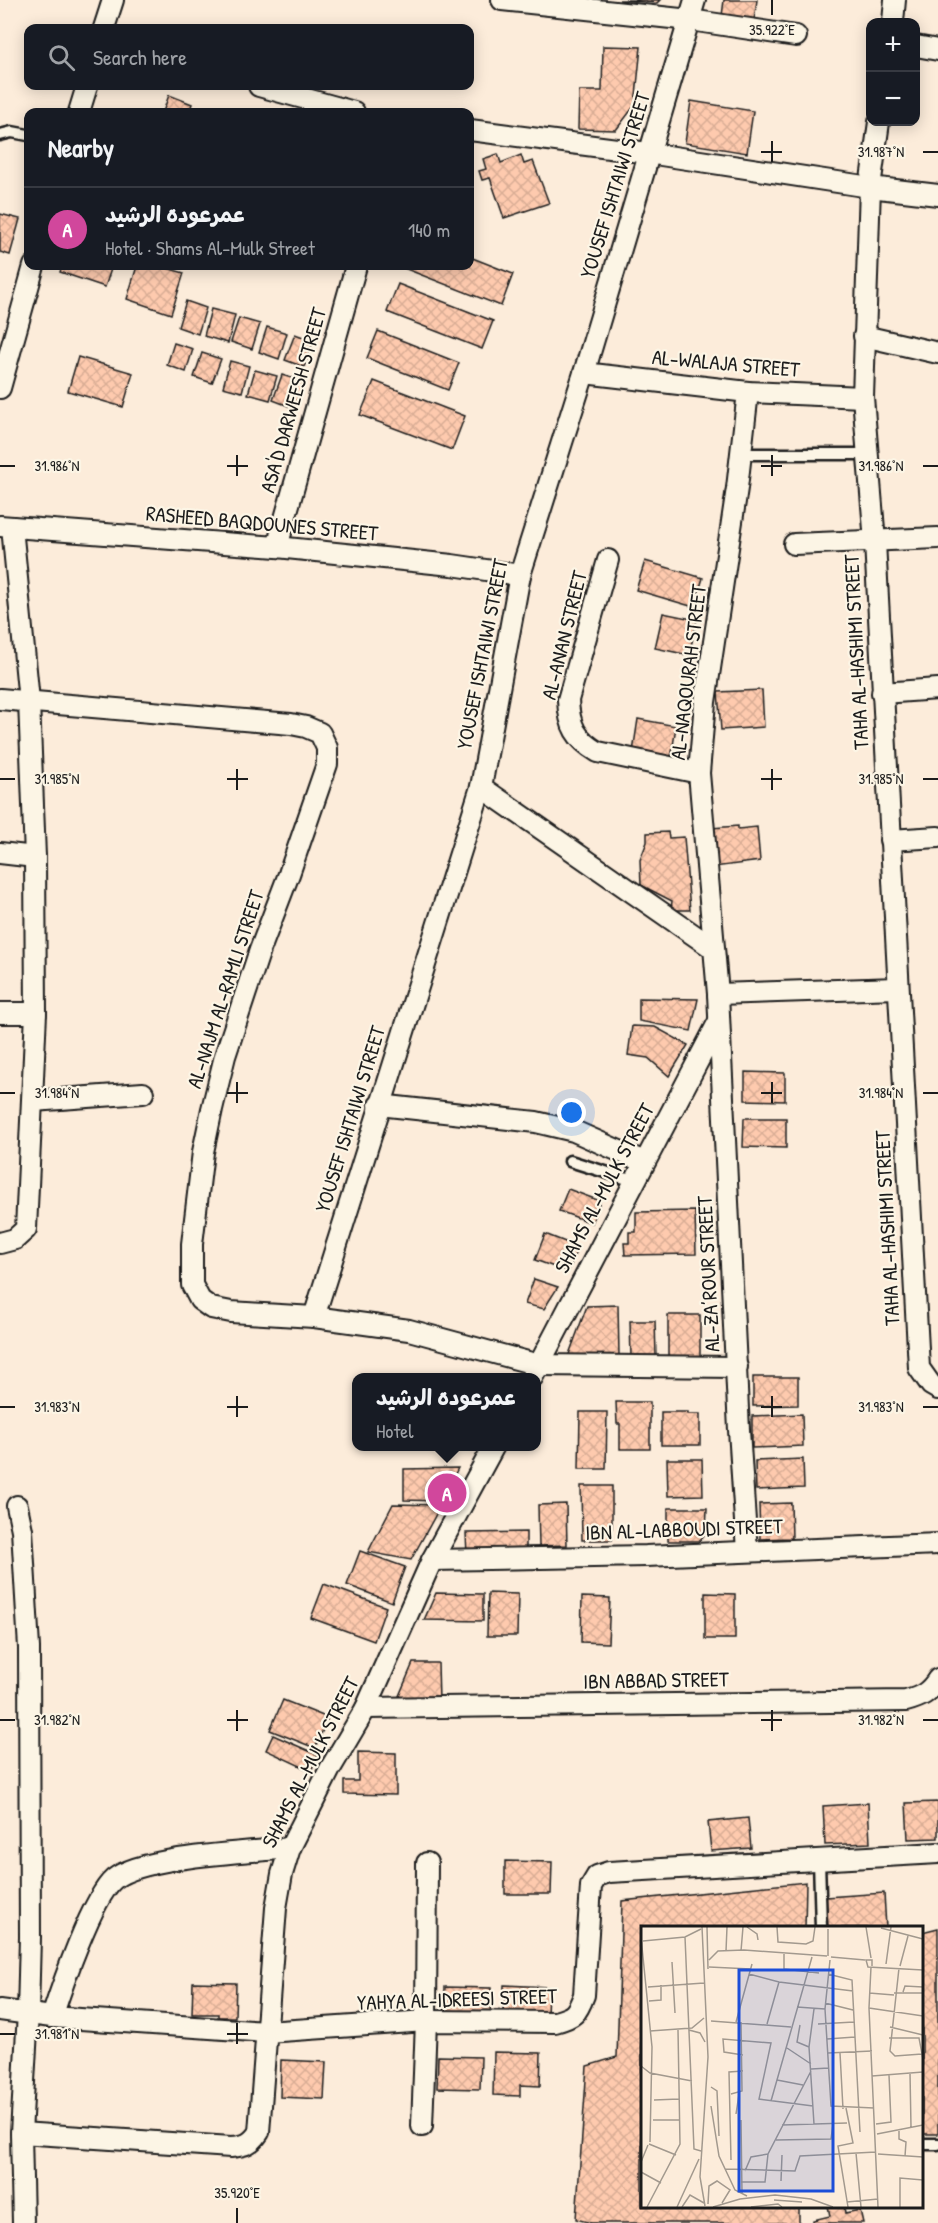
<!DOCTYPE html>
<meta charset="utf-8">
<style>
:root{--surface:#171b24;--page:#20242c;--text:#f1f3f6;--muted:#9ea1a6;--line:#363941;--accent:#1a73e8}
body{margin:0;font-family:"Patrick Hand","Playpen Sans Arabic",sans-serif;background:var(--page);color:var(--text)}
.controls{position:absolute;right:18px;top:18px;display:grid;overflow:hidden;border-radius:12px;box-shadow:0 3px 15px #0003}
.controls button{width:54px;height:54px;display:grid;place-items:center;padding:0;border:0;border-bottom:2px solid var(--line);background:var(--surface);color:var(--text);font:30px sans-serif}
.you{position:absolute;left:572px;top:1113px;width:21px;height:21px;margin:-15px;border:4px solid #fff;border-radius:50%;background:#1a73e8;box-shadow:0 0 0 9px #1a73e833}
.badge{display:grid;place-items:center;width:39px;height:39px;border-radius:50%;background:var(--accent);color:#fff;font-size:20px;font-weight:700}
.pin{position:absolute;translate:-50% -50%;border:3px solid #fff;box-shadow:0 2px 6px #0006}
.popup{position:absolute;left:352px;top:1373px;width:189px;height:78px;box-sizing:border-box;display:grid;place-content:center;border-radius:12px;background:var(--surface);filter:drop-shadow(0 2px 4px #0005);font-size:20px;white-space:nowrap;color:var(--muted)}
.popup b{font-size:22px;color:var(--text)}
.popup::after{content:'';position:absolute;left:50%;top:100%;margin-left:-12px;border:12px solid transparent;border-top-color:var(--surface)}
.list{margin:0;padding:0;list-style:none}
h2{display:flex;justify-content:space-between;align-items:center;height:78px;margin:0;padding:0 24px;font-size:26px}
h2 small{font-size:20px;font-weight:400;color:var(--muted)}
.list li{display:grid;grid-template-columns:39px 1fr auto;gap:18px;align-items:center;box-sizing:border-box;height:84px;padding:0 24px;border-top:2px solid var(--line)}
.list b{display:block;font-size:22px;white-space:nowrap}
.list p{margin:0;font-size:20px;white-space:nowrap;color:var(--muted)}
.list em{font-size:20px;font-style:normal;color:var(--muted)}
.icon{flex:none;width:33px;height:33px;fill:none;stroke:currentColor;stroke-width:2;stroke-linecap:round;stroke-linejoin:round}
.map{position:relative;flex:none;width:938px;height:2223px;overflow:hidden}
.search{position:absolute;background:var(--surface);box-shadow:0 3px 15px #0003;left:24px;top:24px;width:450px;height:66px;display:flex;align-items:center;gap:15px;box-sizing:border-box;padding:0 21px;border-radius:12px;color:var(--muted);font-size:22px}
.panel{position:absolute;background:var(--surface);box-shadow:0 3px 15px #0003;left:24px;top:108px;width:450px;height:162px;border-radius:12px}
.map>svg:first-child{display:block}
.building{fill:url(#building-cross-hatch);stroke:#1c1c1c;stroke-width:1.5}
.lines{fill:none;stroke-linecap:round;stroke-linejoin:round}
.service-casing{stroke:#1c1c1c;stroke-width:15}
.minor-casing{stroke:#1c1c1c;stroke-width:24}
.service{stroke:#fcf5e5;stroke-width:10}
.minor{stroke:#fcf5e5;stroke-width:20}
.ticks{fill:none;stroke:#1c1c1c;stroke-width:2}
.labels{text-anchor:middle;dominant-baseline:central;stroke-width:4.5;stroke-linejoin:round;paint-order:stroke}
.street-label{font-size:21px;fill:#1c1c1c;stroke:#fcf5e5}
.inset-road{fill:none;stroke:#a2998e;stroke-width:1.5}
.view{fill:#1d4ed8;fill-opacity:0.15;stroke:#1d4ed8;stroke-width:3}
.inset-edge{fill:none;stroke:#1c1c1c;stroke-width:3}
.ticks-label{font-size:15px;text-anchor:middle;fill:#1c1c1c;stroke:#fcf5e5;stroke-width:4.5;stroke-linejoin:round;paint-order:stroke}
</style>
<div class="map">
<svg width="938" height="2223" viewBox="0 0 938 2223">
<defs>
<pattern id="building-cross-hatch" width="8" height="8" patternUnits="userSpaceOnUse" patternTransform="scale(1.5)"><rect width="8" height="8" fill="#fecaae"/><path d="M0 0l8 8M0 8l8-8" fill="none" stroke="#d9ad95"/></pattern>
</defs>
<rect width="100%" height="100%" fill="#fcecda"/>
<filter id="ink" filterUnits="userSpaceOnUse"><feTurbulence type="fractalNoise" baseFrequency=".0167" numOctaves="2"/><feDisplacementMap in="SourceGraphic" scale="12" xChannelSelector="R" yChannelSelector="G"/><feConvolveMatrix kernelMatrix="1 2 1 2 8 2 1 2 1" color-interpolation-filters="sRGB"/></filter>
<g filter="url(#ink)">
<g class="building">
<polygon points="619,0 660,0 657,3"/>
<polygon points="724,0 757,0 754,20 722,16"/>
<polygon points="603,46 641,47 635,105 616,130 578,129 579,91 602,91"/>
<polygon points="169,95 192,104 189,112 163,112"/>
<polygon points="691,101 753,111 747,153 685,143"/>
<polygon points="498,154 501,163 521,155 524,164 533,161 549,203 504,218 490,178 482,180 479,171 486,169 483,159"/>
<polygon points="0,214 20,219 10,255 0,252"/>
<polygon points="470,257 513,274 501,306 401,267 402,266 470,266"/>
<polygon points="62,266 112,266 105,287 60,272"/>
<polygon points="137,266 160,266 184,273 171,314 127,299"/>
<polygon points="398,284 493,321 482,349 387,312"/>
<polygon points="186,301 206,308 198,334 178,327"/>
<polygon points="211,309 235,315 228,343 204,336"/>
<polygon points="239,318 260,324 252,349 231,342"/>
<polygon points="267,327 287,333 279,359 259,352"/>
<polygon points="378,331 459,363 448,390 367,358"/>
<polygon points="295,334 314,341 304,367 285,360"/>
<polygon points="174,343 193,349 186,372 167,365"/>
<polygon points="202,353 221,359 212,383 194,377"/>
<polygon points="78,357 133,373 123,407 68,391"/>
<polygon points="230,361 249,366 242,392 223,387"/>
<polygon points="255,370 277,376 270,400 248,394"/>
<polygon points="282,375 304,382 294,408 273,400"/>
<polygon points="374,381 465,416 452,450 360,415"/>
<polygon points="645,561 703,578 694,607 636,590"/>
<polygon points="663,613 697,620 689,655 655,648"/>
<polygon points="762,690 764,727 721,730 718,692"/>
<polygon points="638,719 676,726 671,759 633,752"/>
<polygon points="738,826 738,829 757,827 760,861 714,867 711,828"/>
<polygon points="668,832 669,838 684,837 690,910 671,910 672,901 641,885 640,860 647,842 647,833"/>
<polygon points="639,998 698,999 691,1031 639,1021"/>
<polygon points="632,1026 655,1027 688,1045 669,1076 648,1058 628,1055"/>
<polygon points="745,1072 785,1073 785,1101 745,1100"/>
<polygon points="744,1118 786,1118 786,1148 743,1147"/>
<polygon points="568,1189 600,1201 592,1223 559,1211"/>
<polygon points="695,1211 696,1254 625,1255 624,1243 629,1243 629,1232 636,1232 636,1212"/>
<polygon points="545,1234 578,1247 568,1272 535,1260"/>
<polygon points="534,1279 558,1287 544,1309 525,1304"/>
<polygon points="618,1305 619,1356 568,1357 587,1306"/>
<rect x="668" y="1315" width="32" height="42"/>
<polygon points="630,1321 655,1321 656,1356 631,1357"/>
<polygon points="753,1377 798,1377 798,1405 753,1406"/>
<polygon points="616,1402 650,1402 650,1449 620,1449 620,1424 617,1424"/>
<polygon points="580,1412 607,1412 606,1469 579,1469"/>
<polygon points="661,1412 688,1412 688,1414 700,1414 700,1445 661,1445"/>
<polygon points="802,1414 803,1446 752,1448 752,1416"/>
<polygon points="667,1459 702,1459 703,1495 668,1496"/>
<polygon points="803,1459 804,1488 756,1490 755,1461"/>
<polygon points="458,1468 441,1501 404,1500 404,1469"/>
<polygon points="581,1486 612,1486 612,1540 582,1540"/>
<polygon points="791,1503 792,1538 760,1539 759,1504"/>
<polygon points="393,1504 441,1505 411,1560 368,1552"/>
<polygon points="566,1504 567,1545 539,1546 538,1505"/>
<polygon points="668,1508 707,1508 706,1533 699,1541 668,1541"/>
<polygon points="526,1532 526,1554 467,1555 466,1533"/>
<polygon points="360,1551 405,1567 392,1602 347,1585"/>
<polygon points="324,1584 386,1607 374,1641 311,1618"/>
<polygon points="436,1593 483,1594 483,1621 424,1620"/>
<polygon points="488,1593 518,1594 517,1636 487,1636"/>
<polygon points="705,1593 735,1594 735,1639 705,1639"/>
<polygon points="582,1597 610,1598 608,1643 581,1642"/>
<polygon points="413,1663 438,1663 439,1702 396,1703"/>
<polygon points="283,1700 328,1718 315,1748 270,1730"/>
<polygon points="273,1735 318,1755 311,1771 266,1750"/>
<polygon points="358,1752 396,1753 396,1795 344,1794 344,1781 358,1781"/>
<polygon points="938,1802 938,1838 908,1839 906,1803"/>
<polygon points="868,1803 870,1843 825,1845 823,1806"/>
<polygon points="748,1818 751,1848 711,1851 708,1822"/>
<polygon points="505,1861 552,1862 551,1894 505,1894"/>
<polygon points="806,1882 805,1928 642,1928 642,2206 799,2206 799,2223 591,2223 576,2219 587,2066 617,2057 622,1901"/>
<polygon points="884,1893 886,1928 828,1928 826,1897"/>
<polygon points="938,1928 938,2134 922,2134 922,1932"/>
<polygon points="193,1982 236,1983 235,2017 218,2017 218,2014 192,2014"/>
<polygon points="504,1985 548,1987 547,2017 503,2015"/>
<polygon points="445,1987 491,1988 490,2016 444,2016"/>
<polygon points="494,2052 541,2053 540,2086 520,2085 520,2096 493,2095"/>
<polygon points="438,2056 481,2057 480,2089 437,2088"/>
<polygon points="281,2060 326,2062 324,2099 280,2097"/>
<polygon points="828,2206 844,2206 845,2213 860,2210 863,2223 813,2223 813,2220 830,2216"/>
</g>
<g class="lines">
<g class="service-casing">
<g id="service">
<polyline points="0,135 12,132 28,135"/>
<polyline points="740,454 868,454"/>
<polyline points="570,1161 634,1181"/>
<polyline points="819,1860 821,1928"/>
<polyline points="922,2144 938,2144"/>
</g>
</g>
<g class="minor-casing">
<g id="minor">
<polyline points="502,0 690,20 796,36"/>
<polyline points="893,22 895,0"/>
<polyline points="104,28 113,0"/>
<polyline points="916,46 938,50"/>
<polyline points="259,86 354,112"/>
<polyline points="79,112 87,86"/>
<polyline points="879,122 870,187 863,397 875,542 919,1368 931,1385 938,1389"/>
<polyline points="470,130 648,153 870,187 938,195"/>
<polyline points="864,336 938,353"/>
<polyline points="584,373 748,392 863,397"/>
<polyline points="0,388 34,266"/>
<polyline points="0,526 277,547 452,565 520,575"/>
<polyline points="794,544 938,538"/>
<polyline points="277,547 356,266"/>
<path d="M 608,560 L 568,700 C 569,726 576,739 598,752 L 699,773"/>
<polyline points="882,693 938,689"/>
<polyline points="0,699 291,724 306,727 320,733 327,748 327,764 289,874 260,950 225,1056 212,1109 203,1152 192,1244 192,1285 200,1300 211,1308 231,1312 314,1317 409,1330 539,1365 737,1367"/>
<polyline points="481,787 714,949"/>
<polyline points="890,840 938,837"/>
<polyline points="0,853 35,857"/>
<polyline points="718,994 897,988"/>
<polyline points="0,1013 36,1013"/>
<polyline points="33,1101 143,1093"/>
<polyline points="379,1105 536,1122 574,1131 644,1162"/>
<polyline points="0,1243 15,1239 26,1229 36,1013 35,857 29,701 12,527"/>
<polyline points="314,1317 481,787 520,575 584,373 695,0"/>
<polyline points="532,1378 719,1021"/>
<polyline points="17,1506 22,1530 29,1648 30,1937 28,2013 21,2133 23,2223"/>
<polyline points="747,1551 739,1430 718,994 699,773 705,702 737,488 748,392"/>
<polyline points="432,1560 646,1556 938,1544"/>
<path d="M 366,1708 L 906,1701 C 921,1697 929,1693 938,1679"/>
<path d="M 0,2010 L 52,2017 L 266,2032 L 426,2021 L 555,2022 C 574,2017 577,2014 584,1995 L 591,1886 L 597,1876 L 609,1872 L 938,1853"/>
<path d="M 52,2017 C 62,1986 92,1898 114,1879 C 142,1856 250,1852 290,1848"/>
<polyline points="422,2126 426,2021 427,1863"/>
<path d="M 21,2133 L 231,2147 C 245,2146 251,2144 259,2132 L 276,1908 L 282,1874 L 290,1848 L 330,1769 L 366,1708 L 432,1560 L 494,1446"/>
</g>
</g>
<use href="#service" class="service"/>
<use href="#minor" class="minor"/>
</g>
</g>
<path class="ticks" d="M 772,0 L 772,15M 772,141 L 772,162M 761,152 L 782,152M 923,152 L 938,152M 237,455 L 237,476M 772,455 L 772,476M 0,466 L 15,466M 227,466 L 248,466M 761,466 L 782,466M 923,466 L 938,466M 237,769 L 237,790M 772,769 L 772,790M 0,779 L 15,779M 227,779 L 248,779M 761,779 L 782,779M 923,779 L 938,779M 237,1082 L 237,1103M 772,1082 L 772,1103M 0,1093 L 15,1093M 227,1093 L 248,1093M 761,1093 L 782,1093M 923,1093 L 938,1093M 237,1396 L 237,1417M 772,1396 L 772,1417M 0,1407 L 15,1407M 227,1407 L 248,1407M 761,1407 L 782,1407M 923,1407 L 938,1407M 237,1710 L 237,1731M 772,1710 L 772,1731M 0,1720 L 15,1720M 227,1720 L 248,1720M 761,1720 L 782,1720M 923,1720 L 938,1720M 237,2023 L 237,2044M 0,2034 L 15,2034M 227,2034 L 248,2034M 237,2208 L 237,2223"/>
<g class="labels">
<g class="street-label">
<text transform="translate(615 185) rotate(-73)">YOUSEF ISHTAIWI STREET</text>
<text transform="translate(726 363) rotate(5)">AL-WALAJA STREET</text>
<text transform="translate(293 400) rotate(-74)">ASA'D DARWEESH STREET</text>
<text transform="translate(262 523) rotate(5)">RASHEED BAQDOUNES STREET</text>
<text transform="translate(564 635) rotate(-76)">AL-ANAN STREET</text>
<text transform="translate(856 652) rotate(-93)">TAHA AL-HASHIMI STREET</text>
<text transform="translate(482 654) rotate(-79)">YOUSEF ISHTAIWI STREET</text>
<text transform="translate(688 672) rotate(-83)">AL-NAQOURAH STREET</text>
<text transform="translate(225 989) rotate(-72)">AL-NAJM AL-RAMLI STREET</text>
<text transform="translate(350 1119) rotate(-73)">YOUSEF ISHTAIWI STREET</text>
<text transform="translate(604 1188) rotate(-62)">SHAMS AL-MULK STREET</text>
<text transform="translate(887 1228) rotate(-93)">TAHA AL-HASHIMI STREET</text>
<text transform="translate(708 1274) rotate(-93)">AL-ZA’ROUR STREET</text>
<text transform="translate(684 1529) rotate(-2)">IBN AL-LABBOUDI STREET</text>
<text transform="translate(656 1680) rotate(-1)">IBN ABBAD STREET</text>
<text transform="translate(310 1762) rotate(-63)">SHAMS AL-MULK STREET</text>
<text transform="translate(457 1999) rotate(-2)">YAHYA AL-IDREESI STREET</text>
</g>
</g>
<g transform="translate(641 1926)">
<rect width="282" height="282" fill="#fcecda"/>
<path class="inset-road" d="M 61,1 L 67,131 L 59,251 L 64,280M 66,1 L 67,43M 106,1 L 116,8 L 117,14M 136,1 L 137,16 L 165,18 L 172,15 L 174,1M 225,1 L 230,32M 240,2 L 282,13M 0,11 L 11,121 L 9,216M 44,11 L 53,223 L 60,225M 2,15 L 44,11 L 60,3M 85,25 L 86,1M 100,25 L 102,1M 143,28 L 143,43 L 178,47M 187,30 L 187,3M 190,31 L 224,34M 68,34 L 77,25 L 103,24 L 186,30M 189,34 L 184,83 L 190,180 L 233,182M 31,36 L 34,87M 245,38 L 250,1M 231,40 L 231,34 L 225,34 L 227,41 L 282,44M 259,40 L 267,10M 68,41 L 110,43M 230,41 L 228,82 L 237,281M 258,42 L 249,125 L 254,130 L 281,128M 108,48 L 138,56 L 212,65M 187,48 L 211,54 L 219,206M 7,61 L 63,57M 262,66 L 264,60 L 282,61M 228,67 L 253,69M 253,67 L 282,67M 8,75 L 20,74 L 20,59M 184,77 L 212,84M 156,81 L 184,83M 228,82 L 282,90M 70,95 L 150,101M 95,96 L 111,38M 126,98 L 138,56M 177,98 L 213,96M 159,99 L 156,116 L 168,121M 249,101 L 282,109M 48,104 L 59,107 L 64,116M 9,105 L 51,102 L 63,92M 248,112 L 278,112 L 282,133M 186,113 L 214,111M 146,122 L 170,138M 187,127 L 231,125M 199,127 L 202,183M 102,129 L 83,126 L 82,113 L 130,117 L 118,173 L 172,180M 0,140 L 9,147 L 51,155M 170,143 L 188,142M 269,147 L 270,201M 231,150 L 282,146M 136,154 L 162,159M 70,161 L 76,165 L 78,210M 90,168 L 101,165 L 100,96M 13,174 L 38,173M 130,175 L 171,31M 70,180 L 78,230 L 94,264 L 106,270M 205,182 L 212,217 L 197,220 L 207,281M 95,188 L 98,168M 12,194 L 39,194M 100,194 L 101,268M 173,198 L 168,121 L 173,83M 235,198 L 250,196 L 248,149M 141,199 L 206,197M 258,203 L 258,213 L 265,216 L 264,230M 236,208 L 282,199M 135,214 L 190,213 L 192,198M 8,218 L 35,229M 215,227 L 220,281M 237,228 L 282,231M 90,234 L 88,146 L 102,145M 0,236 L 7,219M 84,243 L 154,245 L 159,230 L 235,226M 104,245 L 110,231 L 127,228M 0,246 L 20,257M 140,255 L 141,229M 100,256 L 124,256 L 127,228 L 170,145M 133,274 L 161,276M 206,276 L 237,273M 67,278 L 68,260 L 76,255 L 89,264 L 81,277M 6,281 L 39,218 L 37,104M 36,281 L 58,233M 41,281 L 49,269 L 63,277M 72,281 L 99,273 L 134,269 L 170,273 L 192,281M 110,281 L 137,278 L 141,281M 259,281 L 259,252 L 282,254"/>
<path class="view" d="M 98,44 L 192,44 L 192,265 L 98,265 Z"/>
<rect width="282" height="282" class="inset-edge"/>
</g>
<g class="ticks-label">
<text x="772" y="35">35.922°E</text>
<text x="881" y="157">31.987°N</text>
<text x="57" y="471">31.986°N</text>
<text x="881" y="471">31.986°N</text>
<text x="57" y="784">31.985°N</text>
<text x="881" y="784">31.985°N</text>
<text x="57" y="1098">31.984°N</text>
<text x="881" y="1098">31.984°N</text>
<text x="57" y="1412">31.983°N</text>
<text x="881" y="1412">31.983°N</text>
<text x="57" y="1725">31.982°N</text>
<text x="881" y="1725">31.982°N</text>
<text x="57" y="2039">31.981°N</text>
<text x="237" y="2198">35.920°E</text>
</g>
</svg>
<div class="controls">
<button>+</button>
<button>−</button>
</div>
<div class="you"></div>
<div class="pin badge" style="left:447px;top:1493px;background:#d1479c">A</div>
<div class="popup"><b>عمرعوده الرشيد</b>Hotel</div>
<div class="search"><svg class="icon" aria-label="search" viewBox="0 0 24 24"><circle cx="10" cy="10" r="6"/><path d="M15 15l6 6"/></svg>Search here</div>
<section class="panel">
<h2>Nearby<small></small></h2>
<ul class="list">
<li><span class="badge" style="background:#d1479c">A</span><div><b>عمرعوده الرشيد</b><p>Hotel · Shams Al-Mulk Street</p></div><em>140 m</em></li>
</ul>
</section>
</div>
